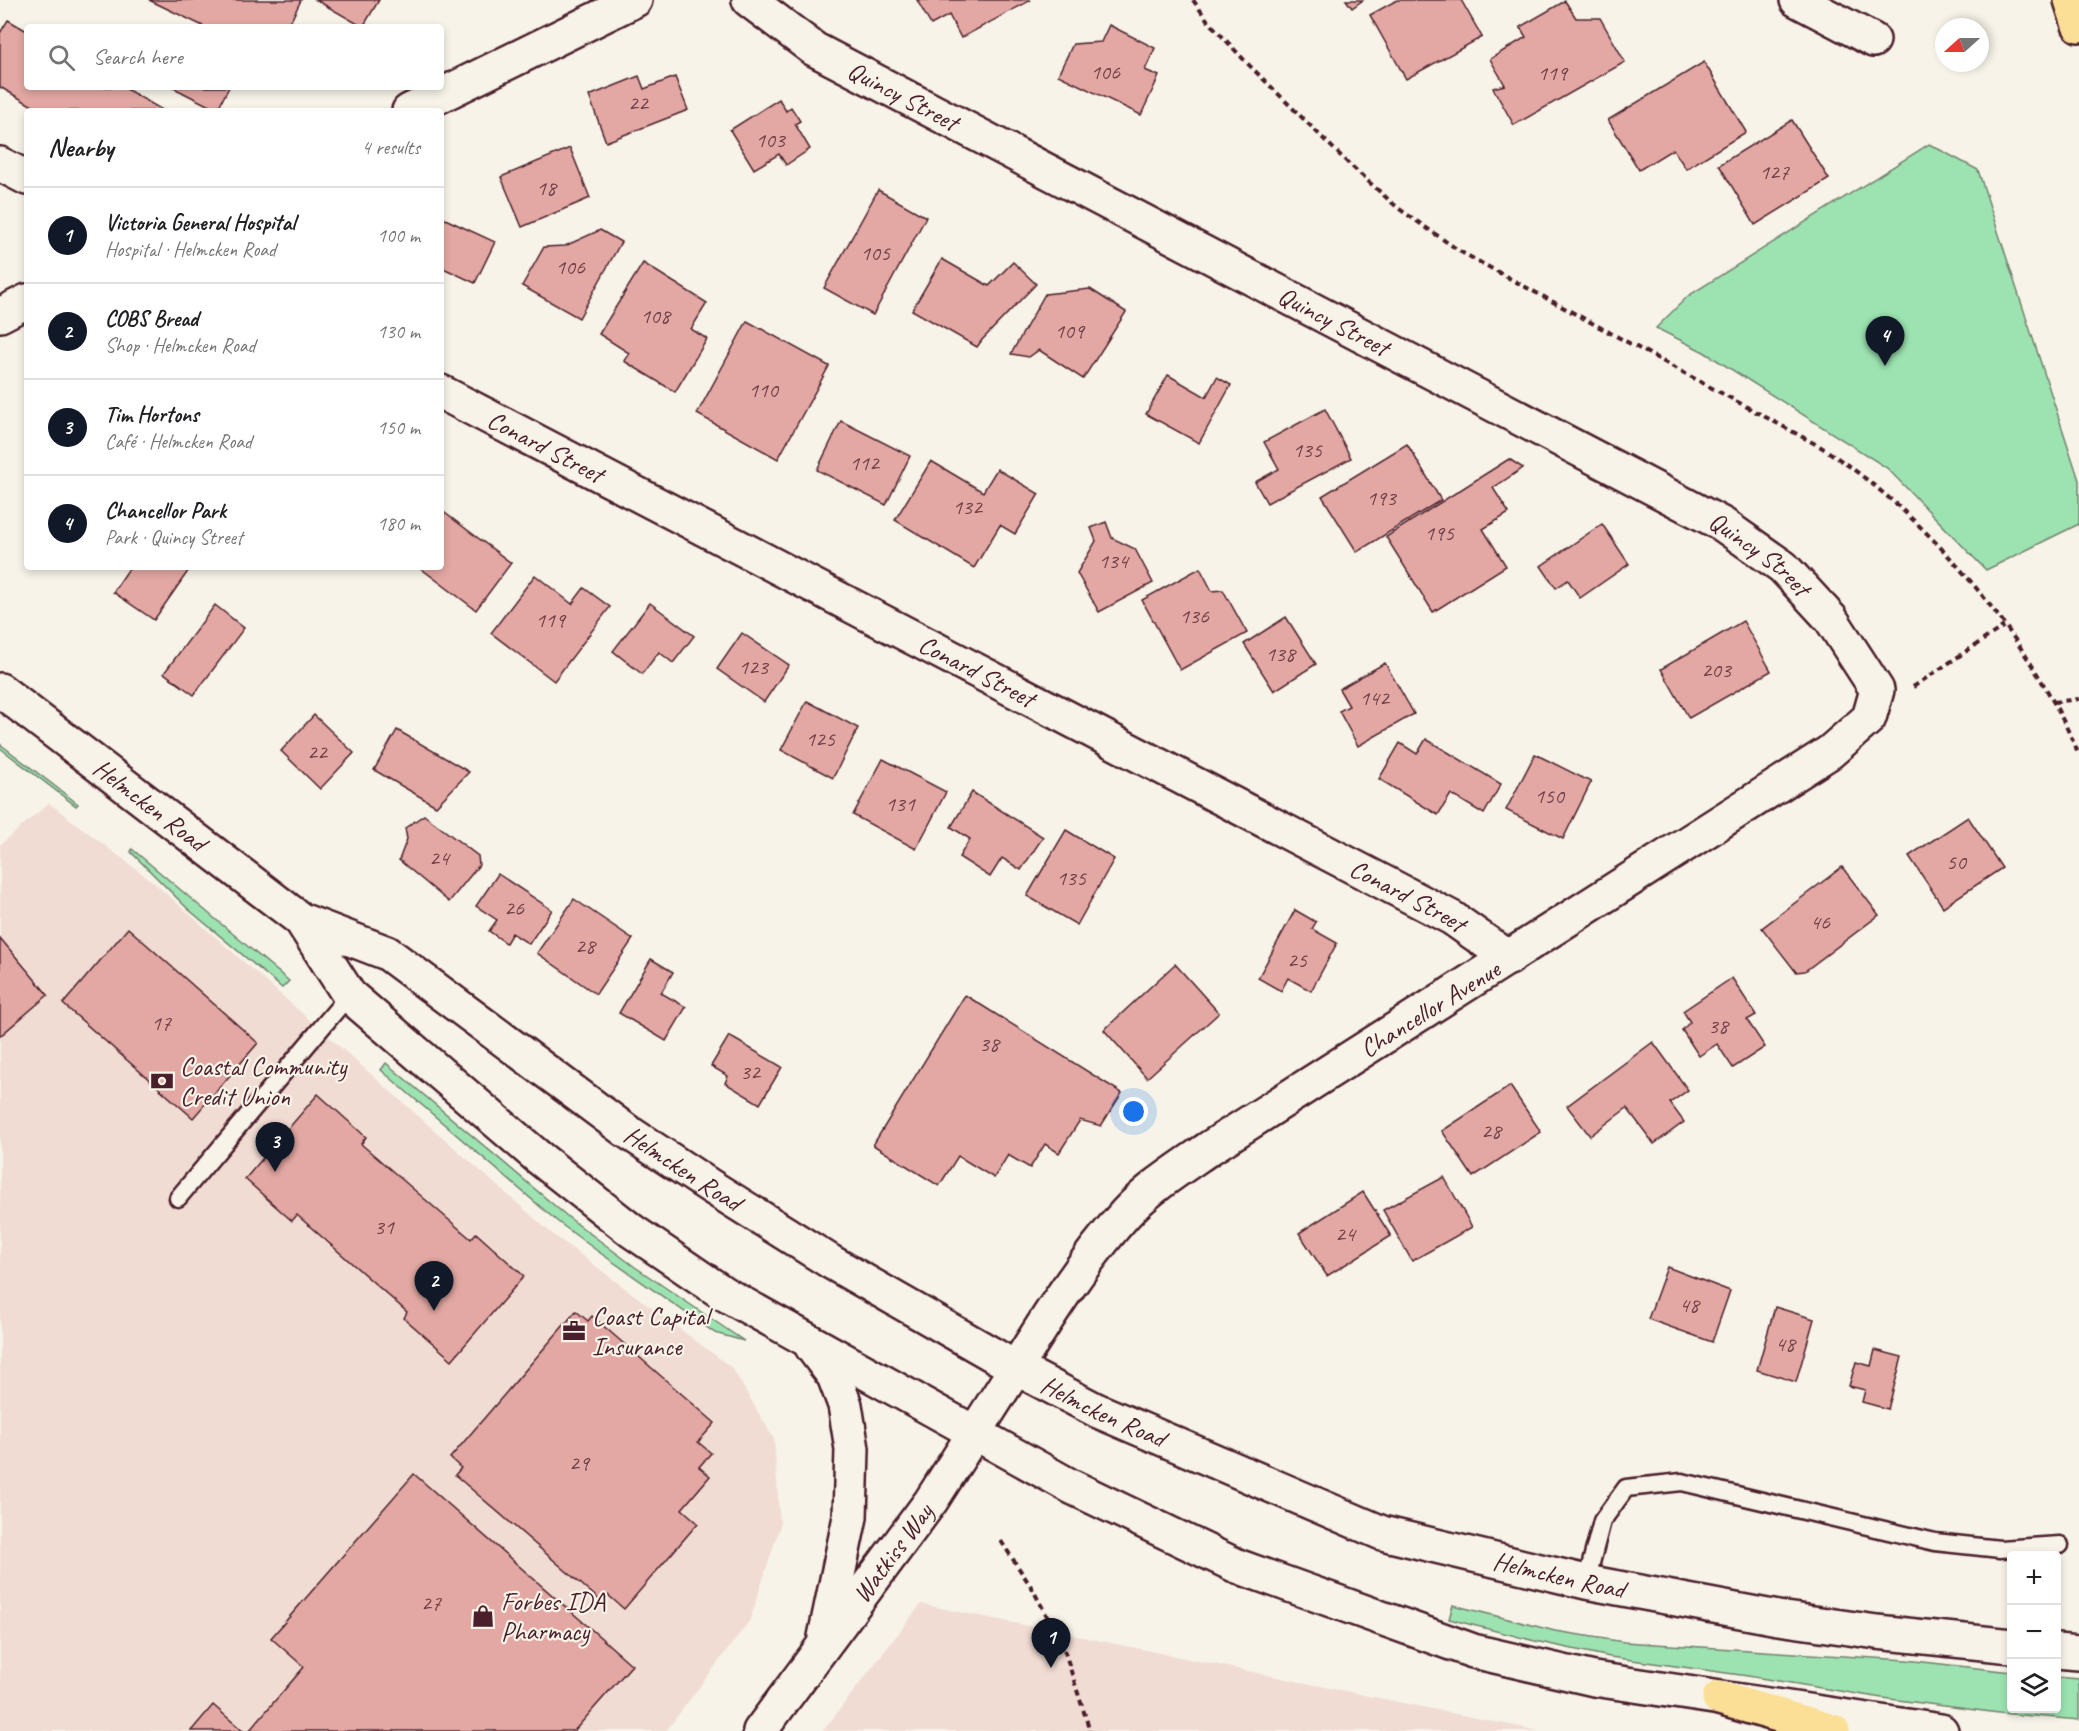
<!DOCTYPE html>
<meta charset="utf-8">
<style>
:root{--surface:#fff;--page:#f2f2f2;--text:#202124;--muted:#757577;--line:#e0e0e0;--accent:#111827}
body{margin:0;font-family:Caveat,sans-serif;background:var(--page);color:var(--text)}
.controls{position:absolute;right:18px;bottom:18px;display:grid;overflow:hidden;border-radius:6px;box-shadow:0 3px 9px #0003}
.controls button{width:54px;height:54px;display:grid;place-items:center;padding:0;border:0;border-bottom:2px solid var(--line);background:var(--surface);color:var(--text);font:30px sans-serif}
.compass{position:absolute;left:1935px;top:18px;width:54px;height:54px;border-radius:50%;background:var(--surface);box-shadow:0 3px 9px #0003;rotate:249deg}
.you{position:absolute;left:1134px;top:1112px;width:21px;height:21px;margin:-15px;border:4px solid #fff;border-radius:50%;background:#1a73e8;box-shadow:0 0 0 9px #1a73e833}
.badge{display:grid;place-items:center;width:39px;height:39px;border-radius:50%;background:var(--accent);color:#fff;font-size:20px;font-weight:700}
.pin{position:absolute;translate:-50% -50px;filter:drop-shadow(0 2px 3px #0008)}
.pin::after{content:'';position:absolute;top:32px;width:21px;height:18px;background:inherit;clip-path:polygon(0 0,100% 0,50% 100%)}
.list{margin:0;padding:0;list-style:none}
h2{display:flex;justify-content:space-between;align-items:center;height:78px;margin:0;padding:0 24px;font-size:26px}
h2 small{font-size:20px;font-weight:400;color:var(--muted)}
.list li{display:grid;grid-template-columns:39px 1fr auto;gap:18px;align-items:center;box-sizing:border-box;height:96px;padding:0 24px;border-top:2px solid var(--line)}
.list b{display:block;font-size:22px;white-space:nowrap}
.list p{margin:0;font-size:20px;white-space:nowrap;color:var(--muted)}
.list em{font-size:20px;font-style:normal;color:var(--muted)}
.icon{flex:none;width:33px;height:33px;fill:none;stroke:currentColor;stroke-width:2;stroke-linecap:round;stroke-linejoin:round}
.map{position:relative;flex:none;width:2079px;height:1731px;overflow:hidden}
.search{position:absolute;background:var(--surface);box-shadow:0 3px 9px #0003;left:24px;top:24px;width:420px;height:66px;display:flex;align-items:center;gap:15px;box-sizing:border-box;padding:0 21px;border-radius:6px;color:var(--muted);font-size:22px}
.panel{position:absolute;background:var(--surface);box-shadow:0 3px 9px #0003;left:24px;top:108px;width:420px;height:462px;border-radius:6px}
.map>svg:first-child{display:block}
.built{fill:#f1dcd3}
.green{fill:#9ce3b1;stroke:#73816e;stroke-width:1.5}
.building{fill:#e3a8a3;stroke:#4a1f2b;stroke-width:1.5}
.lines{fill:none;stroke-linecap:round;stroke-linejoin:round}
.lane-casing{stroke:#4a1f2b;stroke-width:21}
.street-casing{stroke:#4a1f2b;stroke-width:38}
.secondary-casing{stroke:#4a1f2b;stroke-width:38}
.highway-casing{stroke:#4a1f2b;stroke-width:38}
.path{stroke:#4a1f2b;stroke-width:4;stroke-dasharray:6 4.5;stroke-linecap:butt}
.lane{stroke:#f7f3e8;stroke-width:16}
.street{stroke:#f7f3e8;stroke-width:33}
.secondary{stroke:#f7f3e8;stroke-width:33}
.highway{stroke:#fbdf96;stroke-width:33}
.labels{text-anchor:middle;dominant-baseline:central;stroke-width:4.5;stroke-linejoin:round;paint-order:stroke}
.number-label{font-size:22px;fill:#704149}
.street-label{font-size:26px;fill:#4a1f2b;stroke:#f7f3e8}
.poi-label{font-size:26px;fill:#4a1f2b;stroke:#f7f3e8;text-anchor:start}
</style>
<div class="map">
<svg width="2079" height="1731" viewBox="0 0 2079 1731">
<rect width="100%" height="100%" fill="#f7f3e8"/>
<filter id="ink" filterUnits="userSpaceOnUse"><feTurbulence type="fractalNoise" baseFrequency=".0167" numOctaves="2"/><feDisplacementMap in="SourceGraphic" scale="12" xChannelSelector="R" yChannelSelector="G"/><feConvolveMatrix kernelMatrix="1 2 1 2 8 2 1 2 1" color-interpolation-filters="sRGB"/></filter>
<g filter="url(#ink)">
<g class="built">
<polygon points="49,803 153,882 550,1232 732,1368 774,1439 780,1526 750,1620 666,1731 0,1731 0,845"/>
<polygon points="921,1604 1539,1731 823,1731"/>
</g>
<g class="green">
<polygon points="1929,144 1978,170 2079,480 2079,524 1986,570 1887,468 1704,352 1656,328 1688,296"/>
<polygon points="0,744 78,804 76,806 0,748"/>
<polygon points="132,849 289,981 282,988 188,909 131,852"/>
<polygon points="386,1063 568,1217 635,1267 744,1341 715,1333 596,1250 558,1222 381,1070"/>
<polygon points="1453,1605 1555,1631 1624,1642 1906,1660 2011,1672 2012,1708 2056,1708 2057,1677 2079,1679 2079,1720 1999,1713 1882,1698 1748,1676 1610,1657 1535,1641 1449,1619"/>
</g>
<g class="building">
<polygon points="149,0 301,0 288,27 205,27"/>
<polygon points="316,0 379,0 363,27"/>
<polygon points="917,0 1031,0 961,38 949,15 931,25"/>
<polygon points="1346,0 1363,0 1352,8"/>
<polygon points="1397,0 1461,0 1482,37 1406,79 1370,15"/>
<polygon points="1565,1 1576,18 1600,18 1625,62 1514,125 1493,88 1505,85 1490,59 1526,37 1520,27"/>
<polygon points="8,20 27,31 27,87 123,87 164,111 41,111 0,87 0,33"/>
<polygon points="1109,25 1155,48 1145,70 1159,76 1141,115 1058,75 1073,44 1101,42"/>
<polygon points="1704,62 1746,132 1686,169 1673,149 1639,170 1608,120"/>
<polygon points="639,76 644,89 675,77 688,110 606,142 589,96"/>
<polygon points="172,87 229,87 217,110"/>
<polygon points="779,99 786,111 791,107 800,121 795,124 810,149 786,165 779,154 754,169 730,130"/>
<polygon points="1792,120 1829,179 1755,225 1719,165"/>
<polygon points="570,148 590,198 522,227 501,177"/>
<polygon points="878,190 926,217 873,315 824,288"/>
<polygon points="443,218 495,242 475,283 441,267 441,222"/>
<polygon points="600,230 621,242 579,318 522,286 544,247 565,246"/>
<polygon points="942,259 989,286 1013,262 1036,284 982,340 977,347 912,310"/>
<polygon points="643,263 707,303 691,329 707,339 675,392 624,361 629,353 599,334"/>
<polygon points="1090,289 1126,312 1083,379 1039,350 1029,357 1011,354 1045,294"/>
<polygon points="747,321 829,366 778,459 697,414"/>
<polygon points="1168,375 1206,397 1217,377 1231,385 1199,443 1146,414"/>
<polygon points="1325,409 1351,458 1267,503 1255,482 1279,469 1264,442"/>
<polygon points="841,421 910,456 886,505 817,470"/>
<polygon points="1407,444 1441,500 1357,552 1322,496"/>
<polygon points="1509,459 1523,468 1493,488 1509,513 1483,529 1506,566 1433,612 1386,537"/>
<polygon points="931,461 983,492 997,469 1039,494 1015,534 1000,525 974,568 895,520"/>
<polygon points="441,510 511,563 476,610 419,567 441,567"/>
<polygon points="1106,522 1112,538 1135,549 1153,583 1099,612 1077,573 1096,541 1091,528"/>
<polygon points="1602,524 1629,564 1580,598 1568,580 1556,588 1541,566"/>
<polygon points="130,567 191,567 154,620 113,592"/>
<polygon points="1200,568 1212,591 1223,590 1247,633 1180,670 1142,600"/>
<polygon points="535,575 572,604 584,588 610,607 554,681 491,633"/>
<polygon points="650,603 694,636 673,663 659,652 642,674 613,651"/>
<polygon points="215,605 244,628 194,695 164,673"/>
<polygon points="1286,617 1316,664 1274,691 1244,644"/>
<polygon points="1743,621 1771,671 1689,718 1661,669"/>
<polygon points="742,633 789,665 764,702 717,669"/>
<polygon points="1385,663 1414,714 1358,746 1339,711 1349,706 1339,689"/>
<polygon points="807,701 858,728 833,778 781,750"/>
<polygon points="314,715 354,753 320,789 281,751"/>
<polygon points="397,730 469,772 436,806 374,770"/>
<polygon points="1426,739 1501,784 1484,814 1451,794 1438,815 1379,779 1400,743 1417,754"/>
<polygon points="1535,754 1591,782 1563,839 1506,810"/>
<polygon points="883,759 946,792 916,849 853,815"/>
<polygon points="972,792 1043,837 1021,870 1002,858 990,877 959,857 970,839 951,827"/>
<polygon points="424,815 478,856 479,865 449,902 399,860 407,839 405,828"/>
<polygon points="1968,817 2002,868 1943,907 1909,856"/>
<polygon points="1066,830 1114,859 1077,925 1027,896"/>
<polygon points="1842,867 1879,915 1805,971 1796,972 1762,928"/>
<polygon points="498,874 552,910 529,944 512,933 506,943 489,931 497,920 476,906"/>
<polygon points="574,899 633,939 596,994 537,953"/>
<polygon points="1295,910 1316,922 1312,929 1337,943 1311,991 1288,978 1281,991 1258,978"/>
<polygon points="128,928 258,1043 193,1118 63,1004"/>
<polygon points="0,938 48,995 0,1036"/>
<polygon points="651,959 673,972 661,993 686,1007 666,1041 619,1013"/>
<polygon points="1175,964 1219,1013 1147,1078 1104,1030"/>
<polygon points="1732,978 1756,1015 1747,1020 1765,1047 1733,1068 1717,1044 1699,1056 1682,1030 1690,1022 1683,1011"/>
<polygon points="965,995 1122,1093 1101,1126 1080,1120 1059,1153 1045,1144 1030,1168 1008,1155 994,1178 958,1156 939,1186 873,1145"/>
<polygon points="729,1036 782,1067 760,1104 725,1083 728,1076 711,1066"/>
<polygon points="1653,1042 1688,1090 1670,1103 1684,1122 1654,1144 1627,1108 1590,1136 1567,1106"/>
<polygon points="1510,1086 1541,1132 1473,1177 1442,1131"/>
<polygon points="318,1094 366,1137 361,1144 471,1239 476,1233 524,1276 452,1360 404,1318 407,1312 297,1215 292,1221 245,1179"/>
<polygon points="1444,1177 1472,1227 1412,1261 1383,1210"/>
<polygon points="1363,1192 1391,1236 1327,1276 1299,1233"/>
<polygon points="1667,1267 1730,1291 1712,1342 1648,1319"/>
<polygon points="1775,1307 1814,1319 1796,1382 1757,1370"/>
<polygon points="576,1311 588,1321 592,1316 715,1423 698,1442 711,1453 699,1467 710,1476 682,1509 698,1523 624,1609 608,1595 602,1602 455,1475 461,1468 450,1458"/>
<polygon points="1875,1350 1902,1357 1888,1409 1862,1402 1865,1390 1849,1386 1856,1362 1871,1366"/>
<polygon points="414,1474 632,1665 574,1731 249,1731 304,1667 271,1638"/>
<polygon points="213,1705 243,1731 191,1731"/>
</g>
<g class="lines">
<g class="lane-casing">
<g id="lane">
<polyline points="178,1198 349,995"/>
<polyline points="1586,1582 1602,1521 1626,1488 1682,1482 1935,1542 2000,1549 2060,1545"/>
</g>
</g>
<g class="street-casing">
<g id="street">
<path id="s1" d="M 749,0 L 814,49 L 1722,524 L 1783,567 L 1831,619 L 1877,690 L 1869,718 L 1830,752 L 1208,1149 C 1179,1169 1149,1188 1125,1214 C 1083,1261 1049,1315 1016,1368"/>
<polyline points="1797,0 1873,40"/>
<polyline points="409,111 635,0"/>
<polyline points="0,164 27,178"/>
<polyline points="0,315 27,301"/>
<path id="s2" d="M 441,392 L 1452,918 L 1509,958"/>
</g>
</g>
<g class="secondary-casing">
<g id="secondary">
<path id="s3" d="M 0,690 L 301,920 L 387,953 L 625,1130 L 710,1186 L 831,1262 L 1016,1368 L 1096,1410 L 1382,1533 L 1586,1582 L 1778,1618 L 1877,1632 L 2012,1646"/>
<polyline points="301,920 349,995 538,1157 632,1231 723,1293 1072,1487 1237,1566 1473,1651 1594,1679 1941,1731"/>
<polyline points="812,1347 834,1376 845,1405 852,1449 850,1517 825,1637"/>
<polyline points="2056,1651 2079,1653"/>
<path id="s4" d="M 760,1731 L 931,1501 L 1016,1368"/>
</g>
</g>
<g class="highway-casing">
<g id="highway">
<polyline points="2071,0 2079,25"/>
<polyline points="1719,1698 1833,1731"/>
</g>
</g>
<g class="path">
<path d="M 1193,0 L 1208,21 L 1246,62 L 1348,163 L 1398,208 L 1461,252 L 1821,447 C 1928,515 2030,638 2079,755"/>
<polyline points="1913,687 2004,626"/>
<polyline points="2054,702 2079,699"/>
<polyline points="1001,1541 1032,1588 1063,1646 1090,1731"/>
</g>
<use href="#lane" class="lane"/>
<use href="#street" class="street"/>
<use href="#secondary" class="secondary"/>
<use href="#highway" class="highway"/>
</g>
</g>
<defs>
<g id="bank-bare" transform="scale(1.8)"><path d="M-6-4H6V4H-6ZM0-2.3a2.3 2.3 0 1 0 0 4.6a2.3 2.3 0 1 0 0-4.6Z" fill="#4a1f2b" stroke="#f7f3e8" stroke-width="2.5" paint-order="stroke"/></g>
<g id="office-bare" transform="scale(1.8)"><path d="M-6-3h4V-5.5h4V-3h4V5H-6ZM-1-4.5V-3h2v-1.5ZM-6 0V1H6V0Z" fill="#4a1f2b" stroke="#f7f3e8" stroke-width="2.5" paint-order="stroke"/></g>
<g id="shop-bare" transform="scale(1.8)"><path d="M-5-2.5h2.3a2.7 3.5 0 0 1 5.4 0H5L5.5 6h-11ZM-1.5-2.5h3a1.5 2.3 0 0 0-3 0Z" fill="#4a1f2b" stroke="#f7f3e8" stroke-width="2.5" paint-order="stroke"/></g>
</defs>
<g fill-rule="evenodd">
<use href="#bank-bare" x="162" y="1081"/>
<use href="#office-bare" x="574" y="1331"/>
<use href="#shop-bare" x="483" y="1616"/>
</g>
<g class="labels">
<g class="number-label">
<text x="1105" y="72">106</text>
<text x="1552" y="73">119</text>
<text x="638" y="103">22</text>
<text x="770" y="140">103</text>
<text x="1774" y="172">127</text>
<text x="546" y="188">18</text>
<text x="875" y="253">105</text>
<text x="570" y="267">106</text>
<text x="655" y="316">108</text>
<text x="1069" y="331">109</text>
<text x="763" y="390">110</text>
<text x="1307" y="450">135</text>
<text x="864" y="463">112</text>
<text x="1381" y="498">193</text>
<text x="967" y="507">132</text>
<text x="1439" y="533">195</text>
<text x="1113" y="561">134</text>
<text x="1194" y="616">136</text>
<text x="550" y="620">119</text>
<text x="1280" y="654">138</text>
<text x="753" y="667">123</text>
<text x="1716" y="670">203</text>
<text x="1374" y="698">142</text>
<text x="820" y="739">125</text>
<text x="317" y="752">22</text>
<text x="1549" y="796">150</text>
<text x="900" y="804">131</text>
<text x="439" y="858">24</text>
<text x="1956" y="862">50</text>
<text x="1071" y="878">135</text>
<text x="514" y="908">26</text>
<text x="1820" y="922">46</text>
<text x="585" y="946">28</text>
<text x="1297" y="960">25</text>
<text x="161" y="1023">17</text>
<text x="1718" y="1026">38</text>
<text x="989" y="1044">38</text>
<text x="750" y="1072">32</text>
<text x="1491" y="1131">28</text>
<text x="384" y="1227">31</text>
<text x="1345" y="1234">24</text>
<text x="1689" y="1305">48</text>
<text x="1785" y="1344">48</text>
<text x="579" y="1463">29</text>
<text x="431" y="1603">27</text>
</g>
<g class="street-label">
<text stroke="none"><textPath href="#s1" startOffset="182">Quincy Street</textPath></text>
<text stroke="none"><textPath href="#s1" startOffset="668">Quincy Street</textPath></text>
<text stroke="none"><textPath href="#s2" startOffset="118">Conard Street</textPath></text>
<text stroke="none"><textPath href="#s1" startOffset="1154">Quincy Street</textPath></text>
<text stroke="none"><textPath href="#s2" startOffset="604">Conard Street</textPath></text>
<text stroke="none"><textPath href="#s3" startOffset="189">Helmcken Road</textPath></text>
<text stroke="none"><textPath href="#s2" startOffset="1090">Conard Street</textPath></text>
<text transform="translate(1430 1009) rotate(-32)">Chancellor Avenue</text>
<text stroke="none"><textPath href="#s3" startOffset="837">Helmcken Road</textPath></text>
<text stroke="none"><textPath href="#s3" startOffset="1323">Helmcken Road</textPath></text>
<text stroke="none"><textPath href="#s4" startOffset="222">Watkiss Way</textPath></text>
<text stroke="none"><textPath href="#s3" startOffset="1809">Helmcken Road</textPath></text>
</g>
<g class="poi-label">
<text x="180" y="1066">Coastal Community<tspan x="180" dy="30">Credit Union</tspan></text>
<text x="592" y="1316">Coast Capital<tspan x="592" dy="30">Insurance</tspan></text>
<text x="501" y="1601">Forbes IDA<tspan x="501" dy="30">Pharmacy</tspan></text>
</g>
</g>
</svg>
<div class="controls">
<button>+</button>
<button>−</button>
<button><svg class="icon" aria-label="layers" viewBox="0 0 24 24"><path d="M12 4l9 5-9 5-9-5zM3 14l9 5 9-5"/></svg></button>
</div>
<svg class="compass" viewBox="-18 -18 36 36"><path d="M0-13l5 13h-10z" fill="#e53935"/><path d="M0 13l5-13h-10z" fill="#757577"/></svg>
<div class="you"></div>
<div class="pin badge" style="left:1051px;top:1668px">1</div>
<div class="pin badge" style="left:434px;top:1311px">2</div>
<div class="pin badge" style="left:275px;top:1172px">3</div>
<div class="pin badge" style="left:1885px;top:366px">4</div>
<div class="search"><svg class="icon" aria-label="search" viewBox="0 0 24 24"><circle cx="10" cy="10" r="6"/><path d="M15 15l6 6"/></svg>Search here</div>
<section class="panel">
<h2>Nearby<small>4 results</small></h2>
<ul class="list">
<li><span class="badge">1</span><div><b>Victoria General Hospital</b><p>Hospital · Helmcken Road</p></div><em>100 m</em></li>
<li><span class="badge">2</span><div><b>COBS Bread</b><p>Shop · Helmcken Road</p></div><em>130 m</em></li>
<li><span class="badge">3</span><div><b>Tim Hortons</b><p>Café · Helmcken Road</p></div><em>150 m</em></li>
<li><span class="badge">4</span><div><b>Chancellor Park</b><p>Park · Quincy Street</p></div><em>180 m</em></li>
</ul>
</section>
</div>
